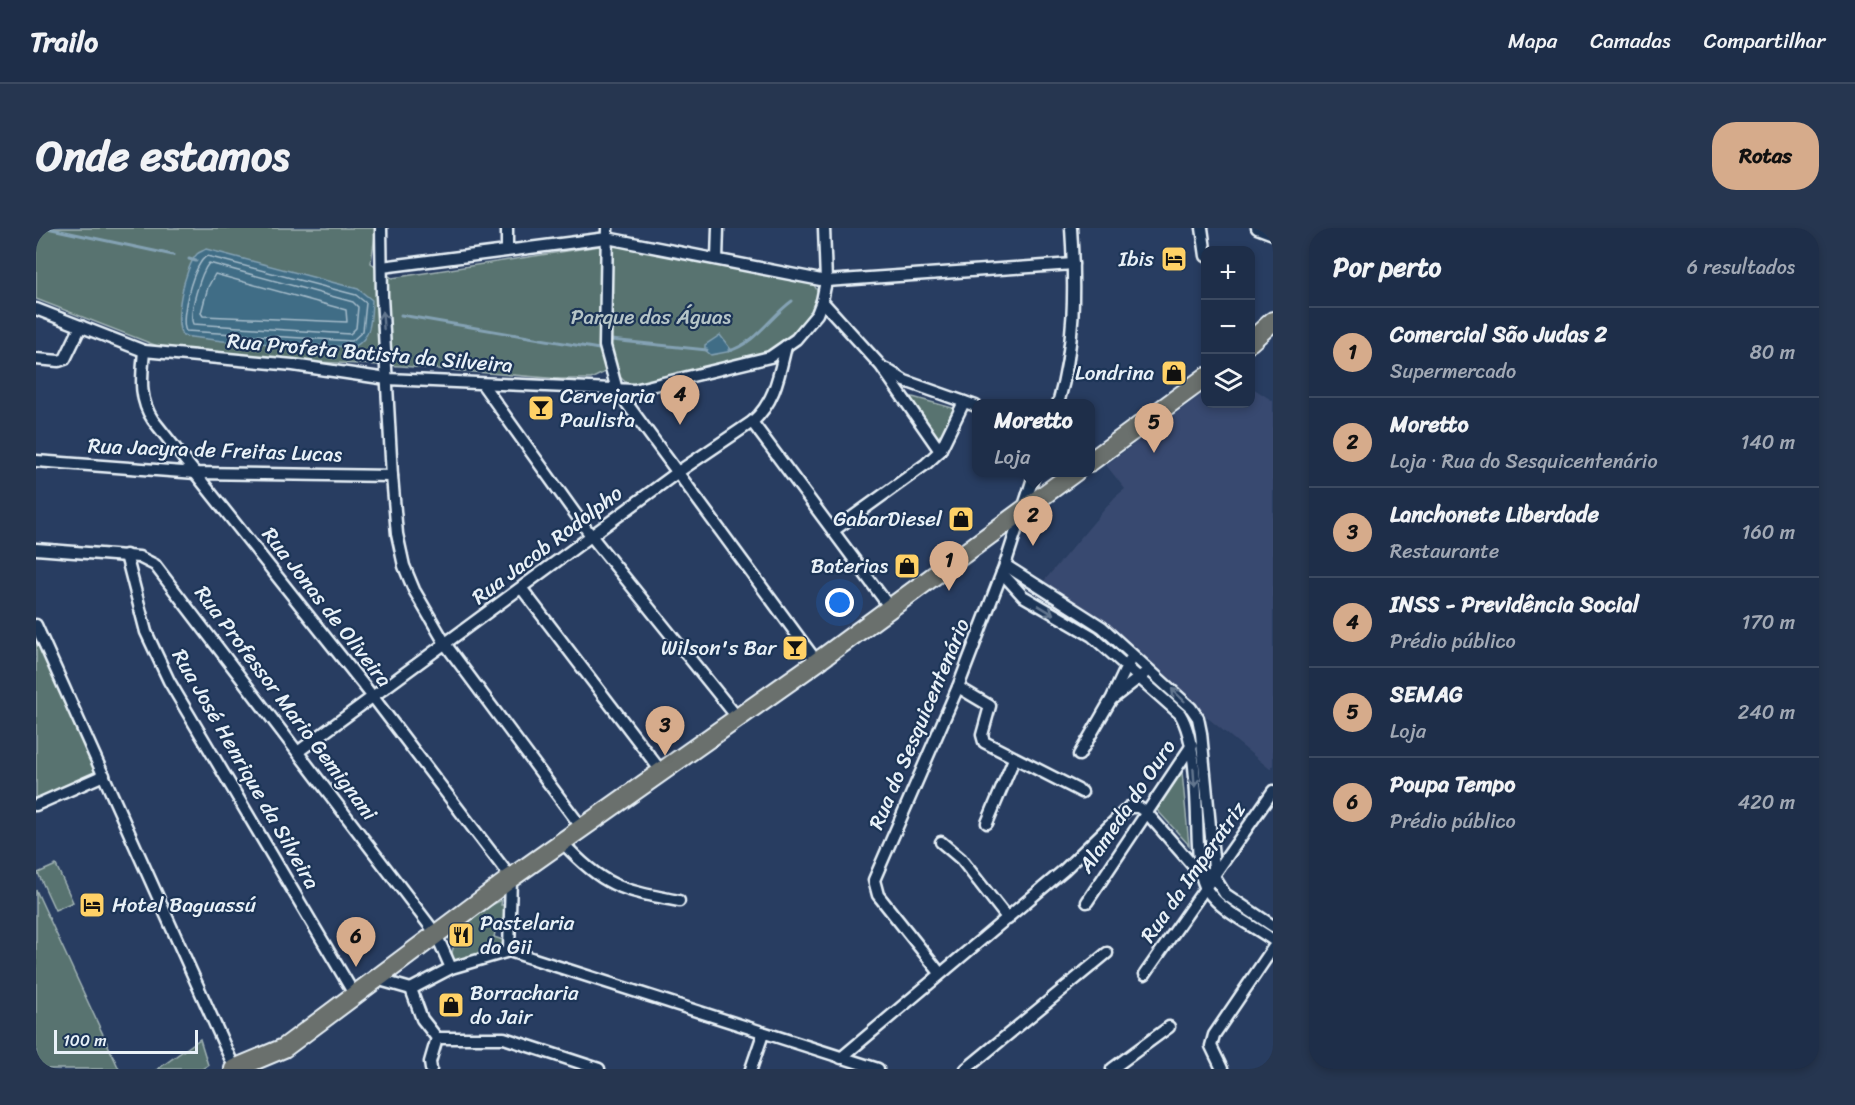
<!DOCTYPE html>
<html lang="pt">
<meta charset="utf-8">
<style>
:root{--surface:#1e2e49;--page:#263650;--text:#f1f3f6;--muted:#a1a8b4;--line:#3c4a61;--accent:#d6ab8b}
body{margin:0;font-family:Sriracha,sans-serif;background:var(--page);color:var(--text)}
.controls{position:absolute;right:18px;top:18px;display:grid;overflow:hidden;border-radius:12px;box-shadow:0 3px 9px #0003}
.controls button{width:54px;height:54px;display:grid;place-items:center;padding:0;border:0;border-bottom:2px solid var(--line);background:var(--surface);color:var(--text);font:30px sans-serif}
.scale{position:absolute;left:18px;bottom:15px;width:144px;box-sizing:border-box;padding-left:6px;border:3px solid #e8f1f8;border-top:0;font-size:16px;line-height:21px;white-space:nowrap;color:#e8f1f8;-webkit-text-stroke:4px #1d3557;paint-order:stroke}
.you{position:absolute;left:804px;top:375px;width:21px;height:21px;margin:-15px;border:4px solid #fff;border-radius:50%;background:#1a73e8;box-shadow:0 0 0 9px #1a73e833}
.badge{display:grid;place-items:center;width:39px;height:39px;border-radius:50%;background:var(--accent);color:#111;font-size:20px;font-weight:700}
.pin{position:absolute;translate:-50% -50px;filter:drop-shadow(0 2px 3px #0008)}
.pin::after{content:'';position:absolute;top:32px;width:21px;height:18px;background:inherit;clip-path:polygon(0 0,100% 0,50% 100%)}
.popup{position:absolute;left:936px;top:171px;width:123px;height:78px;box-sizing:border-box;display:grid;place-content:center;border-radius:12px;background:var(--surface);filter:drop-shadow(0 2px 4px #0005);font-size:20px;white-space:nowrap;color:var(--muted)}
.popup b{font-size:22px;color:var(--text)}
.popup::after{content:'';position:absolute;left:50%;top:100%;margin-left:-12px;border:12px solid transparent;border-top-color:var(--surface)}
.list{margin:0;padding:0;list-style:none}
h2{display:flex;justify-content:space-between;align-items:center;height:78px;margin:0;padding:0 24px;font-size:26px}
h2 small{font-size:20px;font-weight:400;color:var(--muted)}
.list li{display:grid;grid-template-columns:39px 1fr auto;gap:18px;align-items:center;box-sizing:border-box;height:90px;padding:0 24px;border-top:2px solid var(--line)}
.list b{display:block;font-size:22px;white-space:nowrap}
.list p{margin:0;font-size:20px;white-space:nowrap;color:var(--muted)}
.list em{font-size:20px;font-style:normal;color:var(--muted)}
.icon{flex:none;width:33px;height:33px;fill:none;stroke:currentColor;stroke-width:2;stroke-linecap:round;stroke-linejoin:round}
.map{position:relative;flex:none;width:1237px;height:841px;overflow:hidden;border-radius:24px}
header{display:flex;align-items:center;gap:36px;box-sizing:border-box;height:84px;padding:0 30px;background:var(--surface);border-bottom:2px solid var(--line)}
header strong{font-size:28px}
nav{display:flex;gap:33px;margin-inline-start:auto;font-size:21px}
.intro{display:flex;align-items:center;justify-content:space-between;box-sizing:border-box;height:144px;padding:0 36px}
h1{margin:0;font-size:42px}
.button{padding:15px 27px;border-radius:24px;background:var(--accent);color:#111;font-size:21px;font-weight:700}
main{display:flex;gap:36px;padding:0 36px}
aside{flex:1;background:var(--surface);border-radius:24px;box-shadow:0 3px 9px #0003}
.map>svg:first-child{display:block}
.built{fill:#394a6f}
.green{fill:#58736f;stroke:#a0b2b4;stroke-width:1.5}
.water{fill:#416d86;stroke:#84a2b4;stroke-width:1.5}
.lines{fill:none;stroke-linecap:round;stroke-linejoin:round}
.shore{stroke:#a5bcca;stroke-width:1.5}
.stream{stroke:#84a2b4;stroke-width:3}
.minor-casing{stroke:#e8f1f8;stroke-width:15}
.primary-casing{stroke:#e8f1f8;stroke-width:22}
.minor{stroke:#1d3557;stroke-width:10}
.primary{stroke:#6b706d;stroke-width:18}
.oneway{stroke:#64778f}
.labels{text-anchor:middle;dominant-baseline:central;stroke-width:4.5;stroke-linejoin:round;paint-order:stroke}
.poi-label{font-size:21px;fill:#e8f1f8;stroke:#1d3557;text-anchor:end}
.park-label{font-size:21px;fill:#b6c5c8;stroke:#1d3557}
.street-label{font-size:21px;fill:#e8f1f8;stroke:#1d3557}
</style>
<header>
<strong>Trailo</strong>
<nav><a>Mapa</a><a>Camadas</a><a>Compartilhar</a></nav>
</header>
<div class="intro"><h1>Onde estamos</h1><a class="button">Rotas</a></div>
<main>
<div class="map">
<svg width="1237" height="841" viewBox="0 0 1237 841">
<rect width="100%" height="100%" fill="#283d61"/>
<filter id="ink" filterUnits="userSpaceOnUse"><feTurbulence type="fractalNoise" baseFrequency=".0167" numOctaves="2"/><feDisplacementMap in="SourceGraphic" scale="12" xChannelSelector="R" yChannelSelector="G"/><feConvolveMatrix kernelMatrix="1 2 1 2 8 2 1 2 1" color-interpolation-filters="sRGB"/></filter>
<g filter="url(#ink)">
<polygon class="built" points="1215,159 1237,173 1237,537 1234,541 1173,491 1070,394 1008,353 1079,269 1089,261 1070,237 1169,164 1170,176 1214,176"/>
<g class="green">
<polygon points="0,0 340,0 335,35 356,50 583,15 772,55 778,57 783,66 781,76 774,89 734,129 596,160 575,141 555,151 525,151 365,138 259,133 129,121 0,71"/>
<polygon points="873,168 920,181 904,216"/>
<polygon points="0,397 68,547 0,577"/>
<polygon points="1146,544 1153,617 1121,582"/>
<polygon points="20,637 37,674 19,682 2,645"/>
<polygon points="0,662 83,841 0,841"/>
<polygon points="466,672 465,677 470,677 470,689 461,695 458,709 467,712 465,722 414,733 419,712 409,710 436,686"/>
<polygon points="164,811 172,837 166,841 122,841"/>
</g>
<g class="water">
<path d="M 170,21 L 322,61 L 336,72 C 335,91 336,110 318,119 L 195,114 L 147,108 C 136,95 149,38 161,26 C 163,24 167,23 170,21 Z"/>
<polygon points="684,107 696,123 675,127 669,122 669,117"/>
</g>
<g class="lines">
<g class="shore">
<path d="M 171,28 L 320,67 L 330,75 L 327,103 L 316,113 L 150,103 C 143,90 158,34 171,28 Z"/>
<path d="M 173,35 L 317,74 L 322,79 L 320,100 L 314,106 L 157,96 C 152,86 165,44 173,35 Z"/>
<polygon points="179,46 310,82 311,94 167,88 165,85 172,59"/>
</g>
<g class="stream">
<polyline points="11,0 137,27"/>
<polyline points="153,31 160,33"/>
<polyline points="365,87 563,121"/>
<polyline points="575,112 671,122"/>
<path d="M 693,123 C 720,115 734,89 756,73"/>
</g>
<g class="minor-casing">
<g id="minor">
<polyline points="345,0 346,68 356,248 361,306 368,338 378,362 410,417 546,600"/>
<polyline points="471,0 471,21"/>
<polyline points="571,0 569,118 581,162 781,434"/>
<polyline points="788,0 790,53 786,73 845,138 904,223"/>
<polyline points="1166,0 1170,28"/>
<polyline points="1221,0 1237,6"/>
<polyline points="681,31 682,0"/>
<polyline points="346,39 571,10 790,53 1037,36"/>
<polyline points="0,81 108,123 257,137 351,151 598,162 734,129 760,111 781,86 786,73"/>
<path d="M 108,123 C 106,148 102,170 117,192 L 337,469 L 475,650 L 473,723"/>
<polyline points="0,131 23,133 29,131 45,98"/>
<polyline points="850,141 869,153 940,178"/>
<polyline points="447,157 556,309 701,489"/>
<path d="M 1022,176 C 1039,118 1039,60 1035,0"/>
<polyline points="716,194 855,381"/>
<polyline points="0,233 160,245 356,248"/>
<polyline points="797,303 890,236 904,223 928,174"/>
<polyline points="0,321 103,329 119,337 400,706 415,740"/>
<polyline points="90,327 110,404 133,453 318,766"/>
<polyline points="969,337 1066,399 1155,480 1162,490 1165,505 1179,650 1189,666 1237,698"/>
<path d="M 966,345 L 987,368 L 1056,408 L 1144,486 C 1162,515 1160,582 1162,617 C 1163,631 1163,649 1171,662 C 1186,684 1216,697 1237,712"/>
<polyline points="486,361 625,543"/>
<polyline points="0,397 199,841"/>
<polyline points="922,459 954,478 946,507 948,514 1046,564"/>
<polyline points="1077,470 1109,445"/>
<path d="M 263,523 L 642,244 L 716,194 C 739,174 743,147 750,118"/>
<polyline points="1043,527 1076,470 1094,432"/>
<polyline points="0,577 68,547"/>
<polyline points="951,595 978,531"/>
<path d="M 526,614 C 567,659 585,662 643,673"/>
<polyline points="905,614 925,631 972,691"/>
<polyline points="1051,674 1156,517"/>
<polyline points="473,723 842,841"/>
<polyline points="904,745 842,667 838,652 922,459 969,337 999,244"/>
<polyline points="1109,746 1237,563"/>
<polyline points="340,751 375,761 386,791 401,810 394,834 395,841"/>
<polyline points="375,761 415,740 473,723"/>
<polyline points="401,810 468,810 563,841"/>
<polyline points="805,830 1028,642 1093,579 1102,579 1110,584 1165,647 1177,644"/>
<polyline points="715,841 727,806"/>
<polyline points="930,841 1071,725"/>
<polyline points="1076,841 1133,799"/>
<polyline points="1186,841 1175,818 1178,807 1237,720"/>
</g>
</g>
<g class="primary-casing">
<g id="primary">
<polyline points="1214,114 1237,93"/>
<polyline points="1054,234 1170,149"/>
<polyline points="198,841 248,820 475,650 781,434 1039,244"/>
</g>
</g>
<use href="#minor" class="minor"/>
<use href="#primary" class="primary"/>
</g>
<defs><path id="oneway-shaft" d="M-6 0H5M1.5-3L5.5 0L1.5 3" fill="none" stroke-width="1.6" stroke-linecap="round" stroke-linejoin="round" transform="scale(1.5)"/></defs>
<g class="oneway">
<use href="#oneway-shaft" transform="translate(347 92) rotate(-94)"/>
<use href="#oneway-shaft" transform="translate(1010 382) rotate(31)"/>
<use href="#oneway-shaft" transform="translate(1142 467) rotate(-136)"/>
<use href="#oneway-shaft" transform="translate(1158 550) rotate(86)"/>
</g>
</g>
<defs>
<g id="hotel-square" transform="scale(1.35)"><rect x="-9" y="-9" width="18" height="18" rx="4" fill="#ffd166" stroke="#1d3557"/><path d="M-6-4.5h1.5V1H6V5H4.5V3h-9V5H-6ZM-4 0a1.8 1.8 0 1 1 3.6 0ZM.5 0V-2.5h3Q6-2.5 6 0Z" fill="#111"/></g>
<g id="shop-square" transform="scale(1.35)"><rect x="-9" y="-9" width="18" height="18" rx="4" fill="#ffd166" stroke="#1d3557"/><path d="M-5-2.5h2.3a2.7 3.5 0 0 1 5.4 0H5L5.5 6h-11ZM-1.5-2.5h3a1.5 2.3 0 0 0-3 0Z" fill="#111"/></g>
<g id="bar-square" transform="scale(1.35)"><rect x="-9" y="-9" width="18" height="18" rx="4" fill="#ffd166" stroke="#1d3557"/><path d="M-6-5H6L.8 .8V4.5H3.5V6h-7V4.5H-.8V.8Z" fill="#111"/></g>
<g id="restaurant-square" transform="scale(1.35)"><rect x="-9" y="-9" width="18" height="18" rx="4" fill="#ffd166" stroke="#1d3557"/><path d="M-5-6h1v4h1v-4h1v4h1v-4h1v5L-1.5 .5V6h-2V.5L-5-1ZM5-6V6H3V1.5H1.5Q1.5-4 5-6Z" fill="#111"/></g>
</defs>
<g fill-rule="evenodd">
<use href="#hotel-square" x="1138" y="31"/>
<use href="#shop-square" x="1138" y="145"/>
<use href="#bar-square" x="505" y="180"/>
<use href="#shop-square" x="925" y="291"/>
<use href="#shop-square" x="871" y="338"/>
<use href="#bar-square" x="759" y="420"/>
<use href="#hotel-square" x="56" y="677"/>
<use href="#restaurant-square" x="425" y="707"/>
<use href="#shop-square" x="415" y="777"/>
</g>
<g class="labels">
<g class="poi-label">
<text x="1118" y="31">Ibis</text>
<text x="1118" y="145">Londrina</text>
<text x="524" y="168" text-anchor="start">Cervejaria<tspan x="524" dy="24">Paulista</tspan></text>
<text x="906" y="291">GabarDiesel</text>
<text x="852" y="338">Baterias</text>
<text x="740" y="420">Wilson's Bar</text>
<text x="76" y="677" text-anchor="start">Hotel Baguassú</text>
<text x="444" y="695" text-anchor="start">Pastelaria<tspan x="444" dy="24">da Gii</tspan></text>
<text x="434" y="765" text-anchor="start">Borracharia<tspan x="434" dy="24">do Jair</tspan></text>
</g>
<g class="park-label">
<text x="615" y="89">Parque das Águas</text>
</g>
<g class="street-label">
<text transform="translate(334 125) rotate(5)">Rua Profeta Batista da Silveira</text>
<text transform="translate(179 222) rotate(2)">Rua Jacyra de Freitas Lucas</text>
<text transform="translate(511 317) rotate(-37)">Rua Jacob Rodolpho</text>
<text transform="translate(291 379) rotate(52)">Rua Jonas de Oliveira</text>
<text transform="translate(250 475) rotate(53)">Rua Professor Mario Gemignani</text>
<text transform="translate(883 496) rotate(-67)">Rua do Sesquicentenário</text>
<text transform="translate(210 541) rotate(60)">Rua José Henrique da Silveira</text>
<text transform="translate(1091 578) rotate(-56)">Alameda do Ouro</text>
<text transform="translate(1157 644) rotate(-55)">Rua da Imperatriz</text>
</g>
</g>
</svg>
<div class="controls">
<button>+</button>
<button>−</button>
<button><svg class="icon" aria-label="layers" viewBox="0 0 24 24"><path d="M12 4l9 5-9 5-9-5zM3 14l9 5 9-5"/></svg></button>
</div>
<div class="scale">100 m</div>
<div class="you"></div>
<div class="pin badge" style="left:913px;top:363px">1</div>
<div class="pin badge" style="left:997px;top:318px">2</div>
<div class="popup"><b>Moretto</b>Loja</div>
<div class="pin badge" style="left:629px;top:528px">3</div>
<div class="pin badge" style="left:644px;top:197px">4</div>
<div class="pin badge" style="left:1118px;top:225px">5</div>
<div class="pin badge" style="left:320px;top:739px">6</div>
</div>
<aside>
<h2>Por perto<small>6 resultados</small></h2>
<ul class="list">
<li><span class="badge">1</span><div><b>Comercial São Judas 2</b><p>Supermercado</p></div><em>80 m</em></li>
<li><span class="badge">2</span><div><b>Moretto</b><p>Loja · Rua do Sesquicentenário</p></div><em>140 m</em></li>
<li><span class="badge">3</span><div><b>Lanchonete Liberdade</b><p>Restaurante</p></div><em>160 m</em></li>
<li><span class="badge">4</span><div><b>INSS - Previdência Social</b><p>Prédio público</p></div><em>170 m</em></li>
<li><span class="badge">5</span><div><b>SEMAG</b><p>Loja</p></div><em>240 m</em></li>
<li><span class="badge">6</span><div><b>Poupa Tempo</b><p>Prédio público</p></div><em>420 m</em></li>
</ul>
</aside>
</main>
